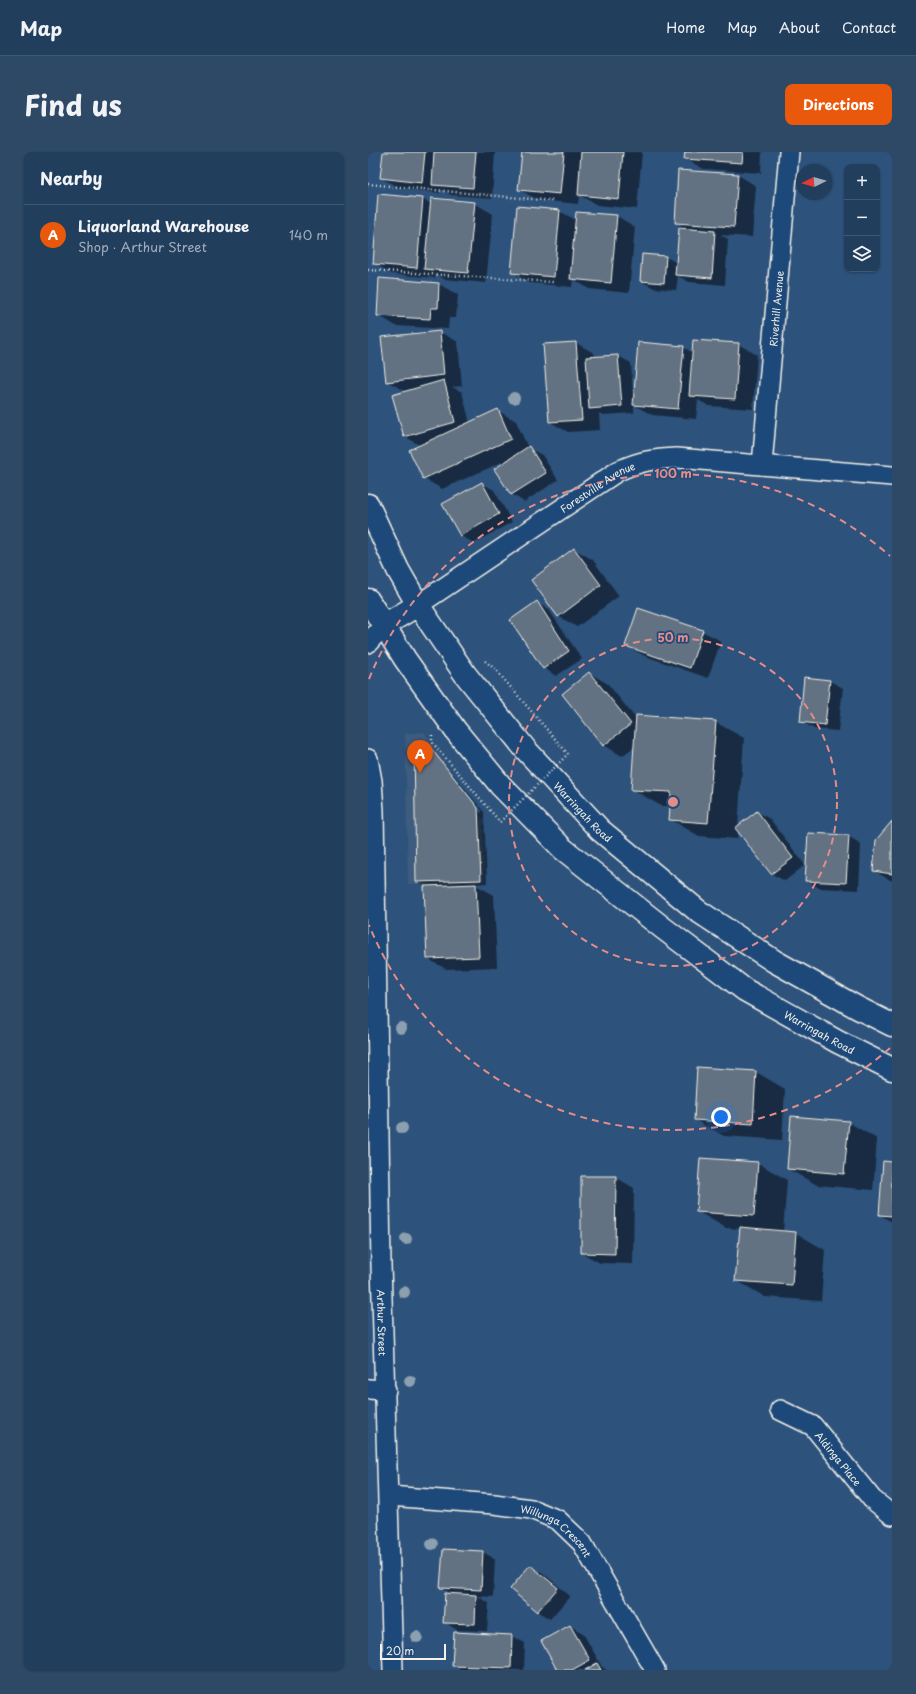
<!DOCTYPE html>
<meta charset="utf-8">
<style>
:root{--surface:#223e5d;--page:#2e4966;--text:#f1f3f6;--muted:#a2aebc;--line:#3f5772;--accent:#ea580c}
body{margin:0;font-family:"Playpen Sans",sans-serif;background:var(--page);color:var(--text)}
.controls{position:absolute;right:12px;top:12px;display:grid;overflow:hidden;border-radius:8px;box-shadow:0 1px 3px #0004}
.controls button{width:36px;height:36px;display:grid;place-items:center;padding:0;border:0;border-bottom:1px solid var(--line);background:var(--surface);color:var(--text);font:20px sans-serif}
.compass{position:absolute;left:428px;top:12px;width:36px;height:36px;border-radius:50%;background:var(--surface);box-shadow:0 1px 3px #0004;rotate:265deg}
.scale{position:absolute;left:12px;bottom:10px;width:66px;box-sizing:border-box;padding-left:4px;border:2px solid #f4f1e8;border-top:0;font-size:11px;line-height:14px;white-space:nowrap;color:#f4f1e8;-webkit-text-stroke:3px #1f4a7a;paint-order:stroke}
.you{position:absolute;left:353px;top:965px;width:14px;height:14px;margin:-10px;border:3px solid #fff;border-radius:50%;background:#1a73e8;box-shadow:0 0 0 6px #1a73e833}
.badge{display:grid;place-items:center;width:26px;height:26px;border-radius:50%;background:var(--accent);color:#fff;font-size:13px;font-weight:700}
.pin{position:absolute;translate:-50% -33px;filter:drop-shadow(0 1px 2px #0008)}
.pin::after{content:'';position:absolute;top:21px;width:14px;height:12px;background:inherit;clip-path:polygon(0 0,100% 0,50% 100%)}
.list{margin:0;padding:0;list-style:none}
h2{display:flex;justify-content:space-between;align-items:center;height:52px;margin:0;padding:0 16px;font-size:17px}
h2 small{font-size:13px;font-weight:400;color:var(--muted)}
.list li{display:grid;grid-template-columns:26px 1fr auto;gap:12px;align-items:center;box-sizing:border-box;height:60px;padding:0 16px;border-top:1px solid var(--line)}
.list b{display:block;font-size:15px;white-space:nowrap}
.list p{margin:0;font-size:13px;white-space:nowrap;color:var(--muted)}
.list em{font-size:13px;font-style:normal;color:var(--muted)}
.icon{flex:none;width:22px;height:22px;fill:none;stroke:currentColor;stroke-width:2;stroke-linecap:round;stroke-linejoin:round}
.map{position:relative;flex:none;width:524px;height:1518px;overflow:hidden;border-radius:8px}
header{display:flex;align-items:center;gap:24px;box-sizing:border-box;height:56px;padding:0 20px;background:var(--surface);border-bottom:1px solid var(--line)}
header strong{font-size:19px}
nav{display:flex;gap:22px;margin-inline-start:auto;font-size:14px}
.intro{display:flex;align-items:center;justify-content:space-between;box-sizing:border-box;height:96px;padding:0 24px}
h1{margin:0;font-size:28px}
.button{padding:10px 18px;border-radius:8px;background:var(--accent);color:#fff;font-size:14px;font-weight:700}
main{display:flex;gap:24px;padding:0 24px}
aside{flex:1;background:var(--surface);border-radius:8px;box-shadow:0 1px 3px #0004}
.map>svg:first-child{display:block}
.built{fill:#3d5c7e}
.shadow{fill:#0007}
.building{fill:#637282;stroke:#f4f1e8}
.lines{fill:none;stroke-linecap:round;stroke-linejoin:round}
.minor-casing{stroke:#f4f1e8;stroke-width:22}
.trunk-casing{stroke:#f4f1e8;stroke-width:25}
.path{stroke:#f4f1e8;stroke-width:2.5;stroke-dasharray:1 3;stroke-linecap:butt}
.minor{stroke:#1f4a7a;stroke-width:19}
.trunk{stroke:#1f4a7a;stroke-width:22}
.path-bridge{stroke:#f4f1e8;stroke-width:2.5;stroke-dasharray:1 3;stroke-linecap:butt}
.tree{fill:#8da0b0}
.ring{fill:none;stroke:#e58c88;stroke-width:2;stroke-dasharray:7 5}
.labels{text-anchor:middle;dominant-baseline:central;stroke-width:3.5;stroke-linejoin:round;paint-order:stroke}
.street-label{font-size:10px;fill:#f4f1e8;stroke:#1f4a7a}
.centre{fill:#e58c88;stroke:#1f4a7a;stroke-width:2}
.ring-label{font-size:12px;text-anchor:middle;font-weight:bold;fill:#e58c88;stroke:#1f4a7a;stroke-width:3.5;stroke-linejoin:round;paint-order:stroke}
</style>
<header>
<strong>Map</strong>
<nav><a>Home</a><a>Map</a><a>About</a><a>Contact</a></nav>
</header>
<div class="intro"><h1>Find us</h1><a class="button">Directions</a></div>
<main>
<aside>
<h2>Nearby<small></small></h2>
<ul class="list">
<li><span class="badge">A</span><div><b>Liquorland Warehouse</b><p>Shop · Arthur Street</p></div><em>140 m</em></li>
</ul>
</aside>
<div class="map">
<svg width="524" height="1518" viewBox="0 0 524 1518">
<rect width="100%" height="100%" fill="#2d527c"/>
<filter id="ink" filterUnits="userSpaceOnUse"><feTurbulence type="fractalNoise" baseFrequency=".025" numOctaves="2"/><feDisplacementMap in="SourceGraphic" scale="8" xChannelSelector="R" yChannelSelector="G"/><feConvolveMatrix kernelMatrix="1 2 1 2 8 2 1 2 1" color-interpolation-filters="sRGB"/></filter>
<g filter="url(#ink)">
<polygon class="built" points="56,580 115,668 116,729 40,732 37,582"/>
<g class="shadow">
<polygon points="16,0 127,0 124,46 83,43 72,37 72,41 32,36 13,26"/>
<polygon points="155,0 274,0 269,57 229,53 211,43 210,52 170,48 152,38"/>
<polygon points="318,0 394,0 393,21 336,17 317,7"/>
<polygon points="370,23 388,34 384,85 352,83 360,87 357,133 321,130 310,124 308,138 286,136 273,129 298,105 309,111 321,78 308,70"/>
<polygon points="55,47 63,52 106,51 125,62 118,131 76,127 68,122 67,126 24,122 6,111"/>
<polygon points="191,59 208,68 249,64 267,75 261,141 221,137 205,127 204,135 162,131 144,120"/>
<polygon points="12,128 71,132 90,143 88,166 81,166 80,177 28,174 10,163"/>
<polygon points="72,180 90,190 94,234 84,235 94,240 102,271 130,259 148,269 160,296 174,303 190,328 156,350 144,342 143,306 74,337 55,326 53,294 36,284 38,240 19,229"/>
<polygon points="208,191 226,201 227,205 250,204 263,211 265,244 266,244 315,195 325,201 370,192 389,203 385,257 341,254 330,248 328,267 284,263 266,253 266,261 235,263 231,261 232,278 200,280 182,270"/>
<polygon points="114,331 126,338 144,370 106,391 93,384"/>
<polygon points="206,397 225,408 251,444 209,475 190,464"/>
<polygon points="169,451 181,458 214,507 188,524 176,516"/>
<polygon points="334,479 353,489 340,526 277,504 258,494"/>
<polygon points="221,521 240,532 269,568 347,570 376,586 370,675 389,660 402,667 437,713 417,729 404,722 370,678 369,687 331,684 302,667 303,654 293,654 264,637 267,594 254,604 236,593"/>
<polygon points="437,526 462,529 475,536 470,579 446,577 433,569"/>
<polygon points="57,591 61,593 59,593 113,661 114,659 62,593 116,660 119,731 106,732 126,743 129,815 78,817 60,807 57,733 49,730"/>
<polygon points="524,671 524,729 506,719"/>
<polygon points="480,684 493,692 491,738 451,736 438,728"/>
<polygon points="388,920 417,937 414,988 356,984 327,968"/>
<polygon points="480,970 509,987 505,1038 449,1033 420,1017"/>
<polygon points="390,1011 419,1028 415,1080 428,1081 457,1098 453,1149 397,1145 368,1128 372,1077 358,1076 329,1059"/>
<polygon points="524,1011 524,1070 512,1063"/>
<polygon points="247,1025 266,1036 265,1112 232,1111 214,1101"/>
<polygon points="115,1400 127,1407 125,1445 109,1444 121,1451 119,1479 89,1478 77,1470 86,1443 74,1436"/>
<polygon points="162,1414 175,1421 202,1444 182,1467 170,1460 143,1437"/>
<polygon points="202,1474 215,1481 234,1515 239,1518 190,1518"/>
<polygon points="87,1482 144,1484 157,1491 156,1518 94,1518 85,1513"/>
</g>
<g class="building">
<polygon points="15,0 57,0 54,31 12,26"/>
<polygon points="66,0 108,0 105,36 64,33"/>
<polygon points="154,0 196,0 192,42 150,38"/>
<polygon points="213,0 255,0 251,47 210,43"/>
<polygon points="317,0 375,0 374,11 316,7"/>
<polygon points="310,18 370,22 366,75 307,71"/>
<polygon points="10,42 55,46 49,116 5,112"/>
<polygon points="63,46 107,50 100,121 56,117"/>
<polygon points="149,54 192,58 186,125 143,121"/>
<polygon points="208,60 249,63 243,131 202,127"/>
<polygon points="311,76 347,79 344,126 307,123"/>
<polygon points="274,102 298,104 296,131 272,129"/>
<polygon points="11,126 71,131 70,156 63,156 62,167 9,164"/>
<polygon points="72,179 76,223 18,230 13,185"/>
<polygon points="325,188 371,191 367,247 321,244"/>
<polygon points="208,190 214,268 181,270 175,192"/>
<polygon points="270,190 316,194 310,257 265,253"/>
<polygon points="250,203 254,254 221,257 218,205"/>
<polygon points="76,228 87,270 36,285 24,243"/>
<polygon points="130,257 143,287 55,327 41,298"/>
<polygon points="161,294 178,321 143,343 126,317"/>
<polygon points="114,330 131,362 92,384 74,352"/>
<polygon points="206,396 233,433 190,465 163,428"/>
<polygon points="169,449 201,499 175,517 142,468"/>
<polygon points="270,456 335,478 322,516 257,494"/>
<polygon points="221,520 263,572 235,594 194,542"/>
<polygon points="436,525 462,528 457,573 432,570"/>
<polygon points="268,563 348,569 340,671 301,668 303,640 263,638"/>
<polygon points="46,590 58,590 110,656 113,728 48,730"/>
<polygon points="389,659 425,706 403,722 367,676"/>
<polygon points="524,669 524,722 505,719 508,688"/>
<polygon points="440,681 481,683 478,731 437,729"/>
<polygon points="108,732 111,805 59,807 56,734"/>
<polygon points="329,915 388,919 385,972 326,968"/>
<polygon points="423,964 481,969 476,1022 419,1017"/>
<polygon points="332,1006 390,1010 386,1064 328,1060"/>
<polygon points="515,1009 524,1010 524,1064 511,1063"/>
<polygon points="213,1024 248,1024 247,1102 213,1101"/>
<polygon points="372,1075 428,1080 424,1133 367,1129"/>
<polygon points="75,1397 115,1399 113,1438 72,1436"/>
<polygon points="162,1413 190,1436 169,1460 142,1437"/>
<polygon points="77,1441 108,1443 107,1472 75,1471"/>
<polygon points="202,1473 222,1508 204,1518 189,1518 173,1489"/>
<polygon points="86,1480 144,1483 143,1516 84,1514"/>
<polygon points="229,1511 233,1518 217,1518"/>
</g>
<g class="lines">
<g class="minor-casing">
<g id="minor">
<path id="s1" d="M 394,313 L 421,0"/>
<path id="s2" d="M 50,453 L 250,319 C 272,309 285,307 309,306 L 524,324"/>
<polyline points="0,491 16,473"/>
<path id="s3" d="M 0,607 L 4,629 L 6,659 L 13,1112 L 25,1518"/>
<polyline points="0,1237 18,1238"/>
<path id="s4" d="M 412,1258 L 445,1274 L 504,1347 L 524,1363"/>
<path id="s5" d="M 21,1344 L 126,1352 L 163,1357 L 190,1368 L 214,1391 L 287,1518"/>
</g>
</g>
<g class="trunk-casing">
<g id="trunk">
<path id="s6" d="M 0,353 L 30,418 L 50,453 L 97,522 L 158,598 L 232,678 L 330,759 L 406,809 L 490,856 L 524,873"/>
<path id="s7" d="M 0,448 L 37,507 L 88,579 L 133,634 L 195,697 L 295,776 L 377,838 L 470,890 L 524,917"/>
<polyline points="16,473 50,453"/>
</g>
</g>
<g class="path">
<polyline points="0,32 185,49"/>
<polyline points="0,118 185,130"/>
<polyline points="117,509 127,517 200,602"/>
<polyline points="64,583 64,590 132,670"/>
</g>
<use href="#minor" class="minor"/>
<use href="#trunk" class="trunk"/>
<polyline class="path-bridge" points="132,670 200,602"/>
</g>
<g class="tree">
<circle cx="146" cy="246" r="6"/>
<circle cx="33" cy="876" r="6"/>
<circle cx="34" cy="976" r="6"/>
<circle cx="38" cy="1087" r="6"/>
<circle cx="36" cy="1140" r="6"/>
<circle cx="42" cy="1229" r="6"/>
<circle cx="64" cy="1392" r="6"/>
<circle cx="49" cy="1485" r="6"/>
</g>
</g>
<g class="ring">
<circle cx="305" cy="650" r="164"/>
<path d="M522 896A328 328 0 0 1 1 773M1 527A328 328 0 0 1 522 404"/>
</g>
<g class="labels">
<g class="street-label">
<text stroke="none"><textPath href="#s1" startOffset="157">Riverhill Avenue</textPath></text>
<text stroke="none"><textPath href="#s2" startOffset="215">Forestville Avenue</textPath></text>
<text stroke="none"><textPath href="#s6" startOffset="377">Warringah Road</textPath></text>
<text stroke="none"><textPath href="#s7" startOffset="633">Warringah Road</textPath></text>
<text stroke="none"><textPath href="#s3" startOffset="564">Arthur Street</textPath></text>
<text stroke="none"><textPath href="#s4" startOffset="78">Aldinga Place</textPath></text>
<text stroke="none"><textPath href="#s5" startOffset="176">Willunga Crescent</textPath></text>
</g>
</g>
<circle cx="305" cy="650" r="6" class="centre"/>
<g class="ring-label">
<text x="305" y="326">100 m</text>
<text x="305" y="490">50 m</text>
</g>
</svg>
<div class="controls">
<button>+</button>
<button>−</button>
<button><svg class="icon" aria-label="layers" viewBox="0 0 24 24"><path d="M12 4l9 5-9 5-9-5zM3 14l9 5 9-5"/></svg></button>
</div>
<svg class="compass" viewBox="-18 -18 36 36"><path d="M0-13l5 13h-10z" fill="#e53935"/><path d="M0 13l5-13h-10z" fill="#a2aebc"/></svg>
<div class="scale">20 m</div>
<div class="you"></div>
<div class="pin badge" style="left:52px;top:621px">A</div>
</div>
</main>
